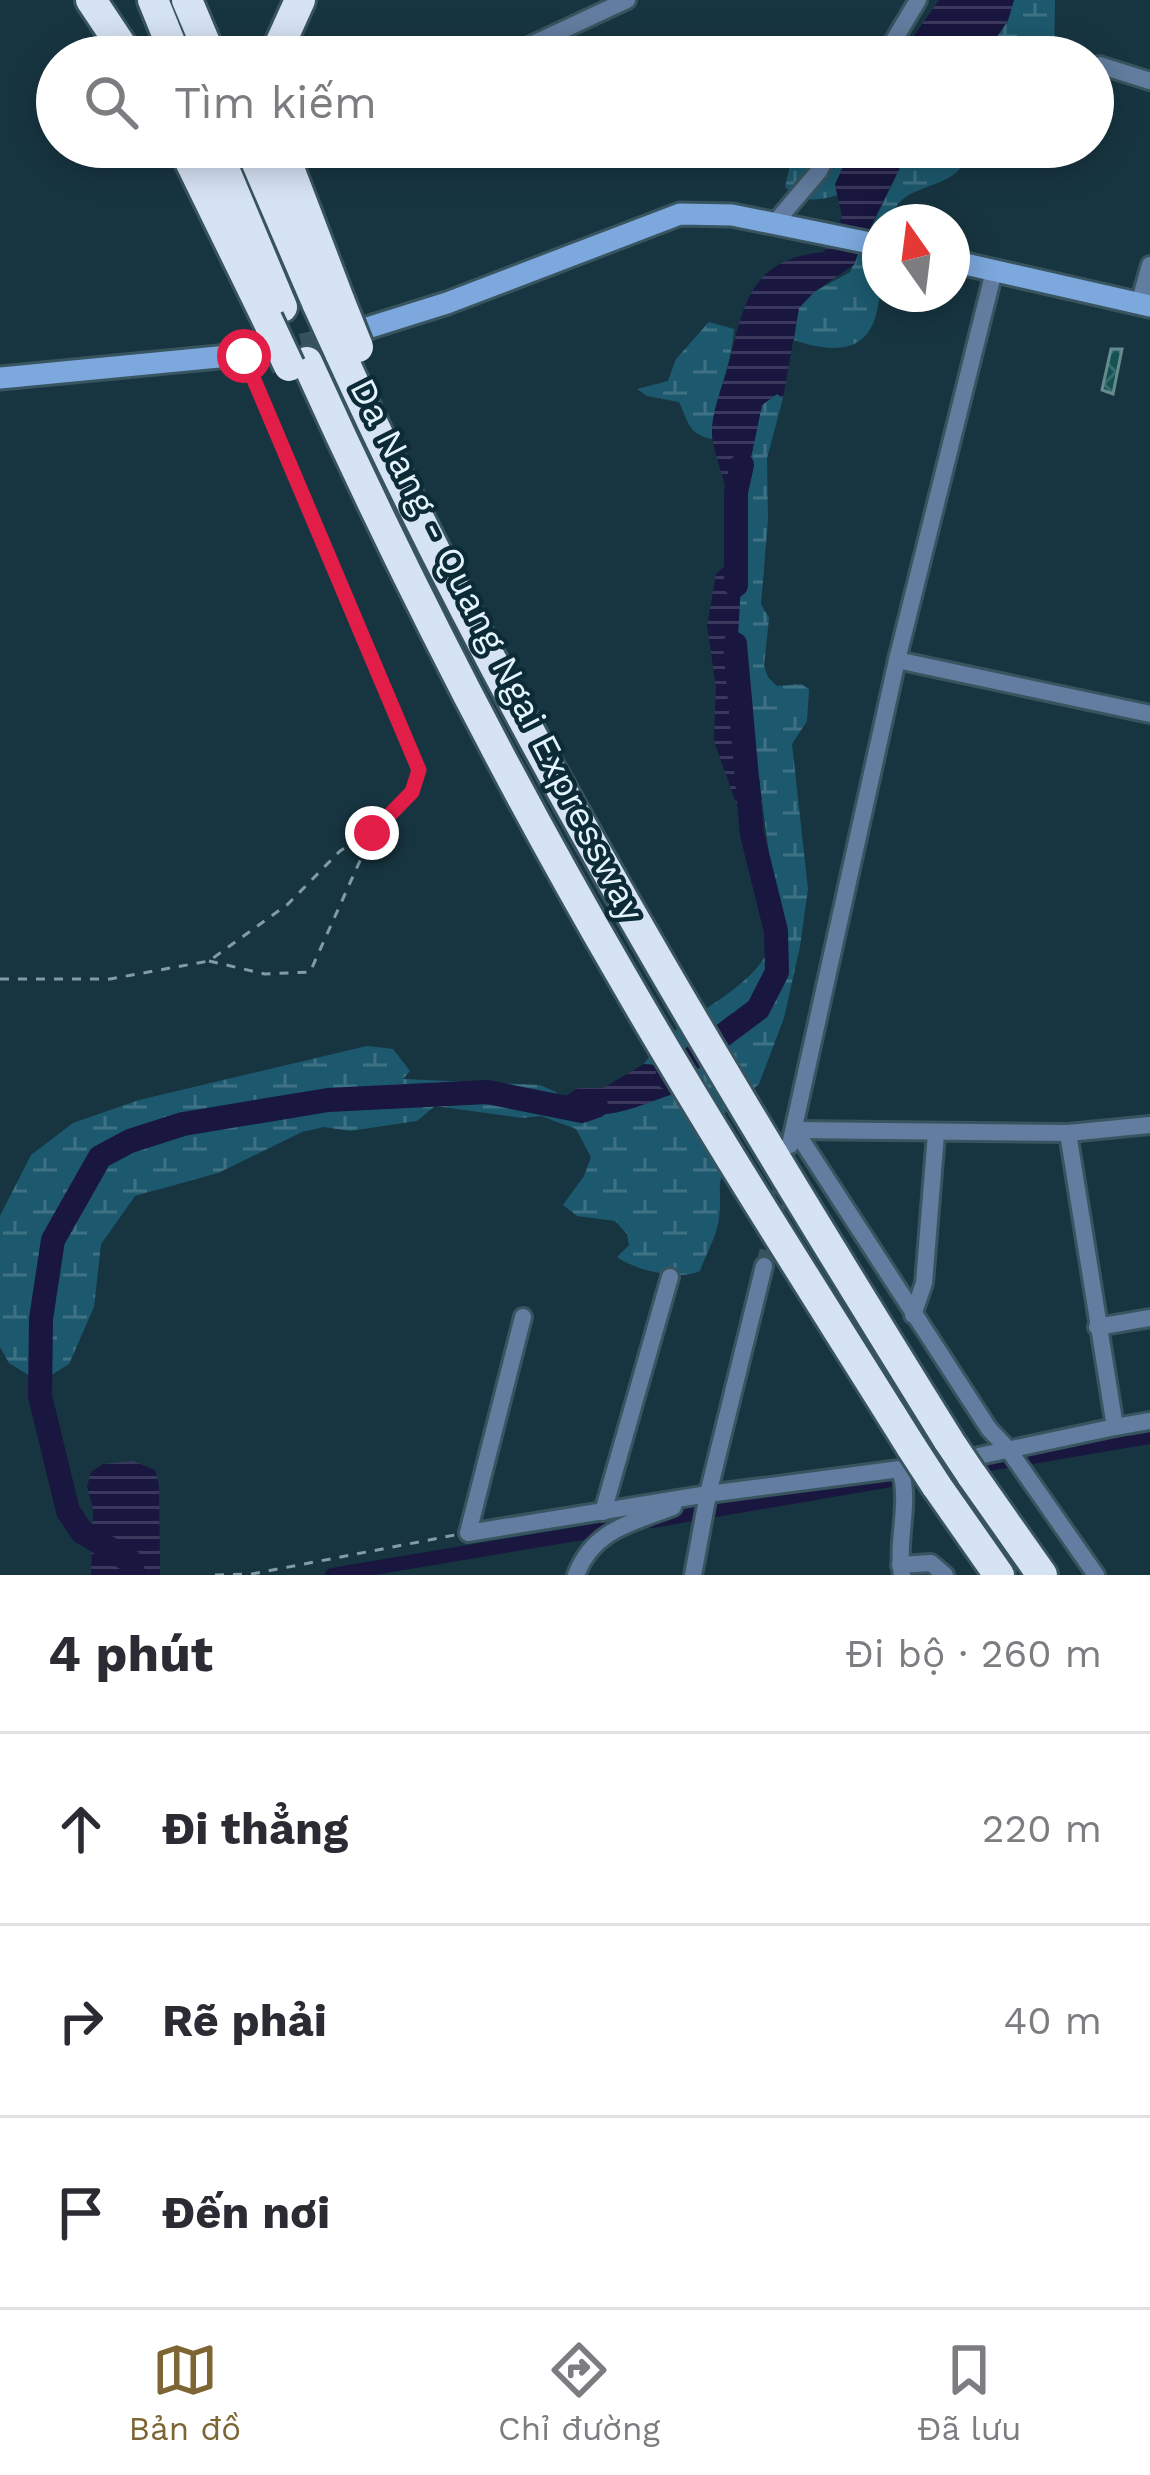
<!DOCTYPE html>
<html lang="vi">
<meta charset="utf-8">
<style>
:root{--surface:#fff;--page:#f7f7f7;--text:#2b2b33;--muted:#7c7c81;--line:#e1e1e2;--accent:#7e6634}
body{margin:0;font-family:"Work Sans",sans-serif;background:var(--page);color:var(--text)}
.compass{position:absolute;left:862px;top:204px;width:108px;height:108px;border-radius:50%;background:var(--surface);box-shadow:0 6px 30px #0003;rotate:346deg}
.stop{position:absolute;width:36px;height:36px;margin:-27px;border:9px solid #e11d48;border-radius:50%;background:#fff}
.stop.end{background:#e11d48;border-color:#fff;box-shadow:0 3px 12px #0008}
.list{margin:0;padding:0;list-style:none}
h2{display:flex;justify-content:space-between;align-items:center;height:156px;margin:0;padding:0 48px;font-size:51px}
h2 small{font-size:39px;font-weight:400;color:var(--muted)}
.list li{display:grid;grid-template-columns:78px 1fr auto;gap:36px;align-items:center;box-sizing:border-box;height:192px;padding:0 48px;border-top:3px solid var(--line)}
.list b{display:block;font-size:45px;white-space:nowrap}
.list em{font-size:39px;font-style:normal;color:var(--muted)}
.icon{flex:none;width:66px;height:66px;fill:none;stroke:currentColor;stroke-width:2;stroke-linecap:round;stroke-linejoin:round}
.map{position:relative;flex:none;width:1150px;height:1575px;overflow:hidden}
.search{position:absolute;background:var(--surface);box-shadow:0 6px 30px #0003;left:36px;right:36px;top:36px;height:132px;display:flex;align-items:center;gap:30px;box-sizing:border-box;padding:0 42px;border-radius:66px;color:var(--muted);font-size:45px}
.sheet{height:732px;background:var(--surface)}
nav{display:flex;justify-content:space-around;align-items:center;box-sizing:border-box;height:168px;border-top:3px solid var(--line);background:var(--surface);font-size:33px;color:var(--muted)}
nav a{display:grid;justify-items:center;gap:6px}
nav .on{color:var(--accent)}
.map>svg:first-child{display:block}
.wetland{fill:url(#wetland-marsh)}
.water{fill:url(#water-rules)}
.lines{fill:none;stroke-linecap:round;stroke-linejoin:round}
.canal{stroke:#19163f;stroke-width:14}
.river{stroke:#19163f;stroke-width:24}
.building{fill:url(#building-cross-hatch);stroke:#658b8c;stroke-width:3}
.minor-tunnel{stroke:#36525d;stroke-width:16;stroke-dasharray:16 8;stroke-linecap:butt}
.secondary-tunnel{stroke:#36525d;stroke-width:21;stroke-dasharray:21 10;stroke-linecap:butt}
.minor-casing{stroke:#38545f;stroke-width:22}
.secondary-casing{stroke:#38545f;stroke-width:27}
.motorway-casing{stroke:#38545f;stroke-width:36}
.path{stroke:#849ba5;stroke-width:3;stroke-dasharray:9 9;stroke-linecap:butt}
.minor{stroke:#627d9f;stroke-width:16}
.secondary{stroke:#7ca8dd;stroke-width:21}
.motorway{stroke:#d6e3f4;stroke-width:30}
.motorway-bridge-casing{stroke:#38545f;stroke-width:36;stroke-linecap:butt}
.motorway-bridge{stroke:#d6e3f4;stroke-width:30}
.route{stroke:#e11d48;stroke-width:15}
.labels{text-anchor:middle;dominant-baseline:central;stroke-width:9;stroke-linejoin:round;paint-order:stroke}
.street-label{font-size:36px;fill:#e3f4fc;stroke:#0c2b36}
</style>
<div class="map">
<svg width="1150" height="1575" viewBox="0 0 1150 1575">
<defs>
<pattern id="wetland-marsh" width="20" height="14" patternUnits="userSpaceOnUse" patternTransform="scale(3)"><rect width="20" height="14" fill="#1d596e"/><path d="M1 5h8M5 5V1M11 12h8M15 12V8" fill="none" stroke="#3e7184"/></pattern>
<pattern id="water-rules" width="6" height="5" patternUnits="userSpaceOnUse" patternTransform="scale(3)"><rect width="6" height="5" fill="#19163f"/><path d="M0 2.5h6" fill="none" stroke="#3a385c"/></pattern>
<pattern id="building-cross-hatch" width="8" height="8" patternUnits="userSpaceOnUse" patternTransform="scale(3)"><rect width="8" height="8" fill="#155254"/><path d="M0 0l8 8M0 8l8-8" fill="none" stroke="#376c6e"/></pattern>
</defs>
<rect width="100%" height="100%" fill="#173541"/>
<g class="wetland">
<polygon points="1014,0 1055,0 1054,53 1050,57 983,57 1008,21"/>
<path d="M 810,147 L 852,147 L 835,184 L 838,195 C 817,201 802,203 785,187 L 790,165 Z"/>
<path d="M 910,147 L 976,147 C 968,157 961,171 950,177 C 928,190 893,191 892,222 L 880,222 C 880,292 894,374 794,340 L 799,308 L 814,292 L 850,272 Z"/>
<path d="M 709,322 L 734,329 C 732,367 712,402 712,439 C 688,434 689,423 679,402 L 647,396 L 637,389 L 668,381 L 676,359 Z"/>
<path d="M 777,394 L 783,398 L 767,458 L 768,520 L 761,604 L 769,618 L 764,666 L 768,677 L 777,686 L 801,684 L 809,689 L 807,721 L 792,744 L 808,889 L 800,946 L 784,1018 L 759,1084 L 723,1115 L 741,1151 C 709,1180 725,1187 718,1224 C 715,1239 705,1256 700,1271 C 679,1281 635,1270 617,1257 L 629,1245 L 627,1234 L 615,1221 L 577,1216 L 563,1205 L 584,1176 L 591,1157 L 576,1129 L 541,1116 L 522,1118 L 435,1106 L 417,1121 L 350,1131 L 324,1127 L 302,1132 L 218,1173 L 135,1196 L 101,1244 L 94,1307 L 69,1364 L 40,1382 L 9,1363 L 0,1347 L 0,1216 L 31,1155 L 73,1123 L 139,1100 L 367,1046 L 393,1049 L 410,1071 L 403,1079 L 540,1085 L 556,1092 L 558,1101 L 574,1113 L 636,1107 L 673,1094 L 656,1065 L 644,1064 C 673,1018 735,1002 765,957 C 770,950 773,939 776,931 L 780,937 L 759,778 L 734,707 L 745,486 L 762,405 Z"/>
</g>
<g class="water">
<polygon points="939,0 1014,0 1008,20 983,57 899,57"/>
<path d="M 852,147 L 910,147 L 857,254 L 855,264 L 814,292 L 799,308 L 783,398 L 777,394 L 762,405 L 745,486 L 736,492 L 726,490 C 722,472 714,453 712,435 C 711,413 721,391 727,370 C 744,307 747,259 824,252 L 842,217 L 835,185 Z"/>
<polygon points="743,549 734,707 759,778 762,804 750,819 742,816 735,800 714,741 716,687 707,626 716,574"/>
<path d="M 644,1064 L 655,1065 L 673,1094 C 633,1107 596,1129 558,1101 L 578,1088 L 603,1088 Z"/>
<polygon points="133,1461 155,1470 159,1485 160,1575 91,1575 93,1508 87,1487 91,1472 103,1464"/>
</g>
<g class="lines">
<g class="canal">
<polyline points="930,1474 1150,1437"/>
<polyline points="652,1521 908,1477"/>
<polyline points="332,1575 618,1527"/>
</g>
<g class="river">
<polyline points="736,585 736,492 742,465"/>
<polyline points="667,1077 758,1009 777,972 776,931 752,834 735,644"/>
<polyline points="134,1575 130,1561 82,1532 68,1511 40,1396 41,1319 53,1240 100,1157 130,1141 183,1124 328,1100 487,1092 582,1111 596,1106"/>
</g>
</g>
<polygon class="building" points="1111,349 1122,349 1113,394 1102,390"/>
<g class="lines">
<polyline class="minor-tunnel" points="764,1266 784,1175"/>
<polyline class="secondary-tunnel" points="271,351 346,334"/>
<g class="minor-casing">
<g id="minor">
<polyline points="505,57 627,0"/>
<polyline points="884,57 918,0"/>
<polyline points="1099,65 1150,81"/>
<polyline points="773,225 819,171 832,147"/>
<polyline points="1139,304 1150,265"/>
<polyline points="897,660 1150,714"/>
<polyline points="795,1130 989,1429 1008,1449 1096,1575"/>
<polyline points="795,1130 1068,1133 1150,1125"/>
<polyline points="790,1145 897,660 994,271"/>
<polyline points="913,1315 924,1283 936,1134"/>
<path d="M 523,1317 L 468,1533 L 708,1494 L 900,1469 C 911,1503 896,1540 902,1575"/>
<polyline points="1097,1327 1150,1318"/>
<polyline points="1115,1427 1150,1421"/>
<polyline points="979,1456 1115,1427 1068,1133"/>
<polyline points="703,1495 708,1494 764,1266"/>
<polyline points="603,1512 670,1277"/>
<polyline points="900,1565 931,1563 945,1575"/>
<path d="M 576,1575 C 593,1530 631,1523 673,1507"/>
<polyline points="693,1575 708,1494"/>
</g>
</g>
<g class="secondary-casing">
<g id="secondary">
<polyline points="952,261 1150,306"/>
<polyline points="364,329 447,303 680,214 732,215 880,245"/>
<polyline points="0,378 260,353"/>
</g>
</g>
<g class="motorway-casing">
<g id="motorway">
<polyline points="91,0 129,57"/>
<polyline points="153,0 176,57"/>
<polyline points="187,0 211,57"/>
<polyline points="279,57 281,42 300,0"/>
<polyline points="183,147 267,319"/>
<polyline points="215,147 282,307"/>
<polyline points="250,147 318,305"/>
<polyline points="281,147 340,302"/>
<path d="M 340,353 C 513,732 730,1088 949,1441"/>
<path d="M 307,362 C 401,570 507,778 622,976 C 714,1136 814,1291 912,1448"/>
<polyline points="971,1474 1042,1575"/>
<polyline points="936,1485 999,1575"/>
</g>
</g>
<g class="path">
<polyline points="209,961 265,974 310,972 372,834 412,792 419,770 249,369"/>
<polyline points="0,979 110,979 209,961 288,904 340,851 375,830"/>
<polyline points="215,1575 252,1574 455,1535"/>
</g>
<use href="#minor" class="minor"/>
<use href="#secondary" class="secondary"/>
<use href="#motorway" class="motorway"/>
<g class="motorway-bridge-casing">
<g id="motorway-bridge">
<polyline points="340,302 358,347"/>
<polyline points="318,305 340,353"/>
<polyline points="267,319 289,366"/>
<polyline points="949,1441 971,1474"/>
<polyline points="912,1448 936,1485"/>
</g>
</g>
<use href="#motorway-bridge" class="motorway-bridge"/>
</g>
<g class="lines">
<polyline class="route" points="244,356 419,770 412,792 372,833"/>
</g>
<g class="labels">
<g class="street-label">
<text transform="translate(497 650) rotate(63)">Da Nang - Quang Ngai Expressway</text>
</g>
</g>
</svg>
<svg class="compass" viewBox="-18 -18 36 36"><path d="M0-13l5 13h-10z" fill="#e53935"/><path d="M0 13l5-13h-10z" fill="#7c7c81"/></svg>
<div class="stop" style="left:244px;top:356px"></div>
<div class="stop end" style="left:372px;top:833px"></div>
<div class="search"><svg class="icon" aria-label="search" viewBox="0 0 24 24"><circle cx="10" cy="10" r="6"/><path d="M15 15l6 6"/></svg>Tìm kiếm</div>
</div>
<section class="sheet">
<h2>4 phút<small>Đi bộ · 260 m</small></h2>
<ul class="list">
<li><svg class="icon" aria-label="ahead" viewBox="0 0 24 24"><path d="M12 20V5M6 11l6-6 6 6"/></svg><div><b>Đi thẳng</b></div><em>220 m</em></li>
<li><svg class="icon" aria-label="right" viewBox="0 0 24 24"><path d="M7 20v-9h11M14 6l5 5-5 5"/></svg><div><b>Rẽ phải</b></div><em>40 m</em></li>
<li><svg class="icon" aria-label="arrive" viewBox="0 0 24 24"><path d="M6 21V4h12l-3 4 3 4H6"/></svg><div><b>Đến nơi</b></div></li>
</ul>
</section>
<nav>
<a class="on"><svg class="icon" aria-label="map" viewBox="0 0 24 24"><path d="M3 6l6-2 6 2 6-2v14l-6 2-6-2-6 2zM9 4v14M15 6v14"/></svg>Bản đồ</a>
<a><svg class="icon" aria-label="directions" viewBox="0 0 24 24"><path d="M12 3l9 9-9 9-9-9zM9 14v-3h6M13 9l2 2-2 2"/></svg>Chỉ đường</a>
<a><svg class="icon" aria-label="saved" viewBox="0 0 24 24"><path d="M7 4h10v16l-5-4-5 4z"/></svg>Đã lưu</a>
</nav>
